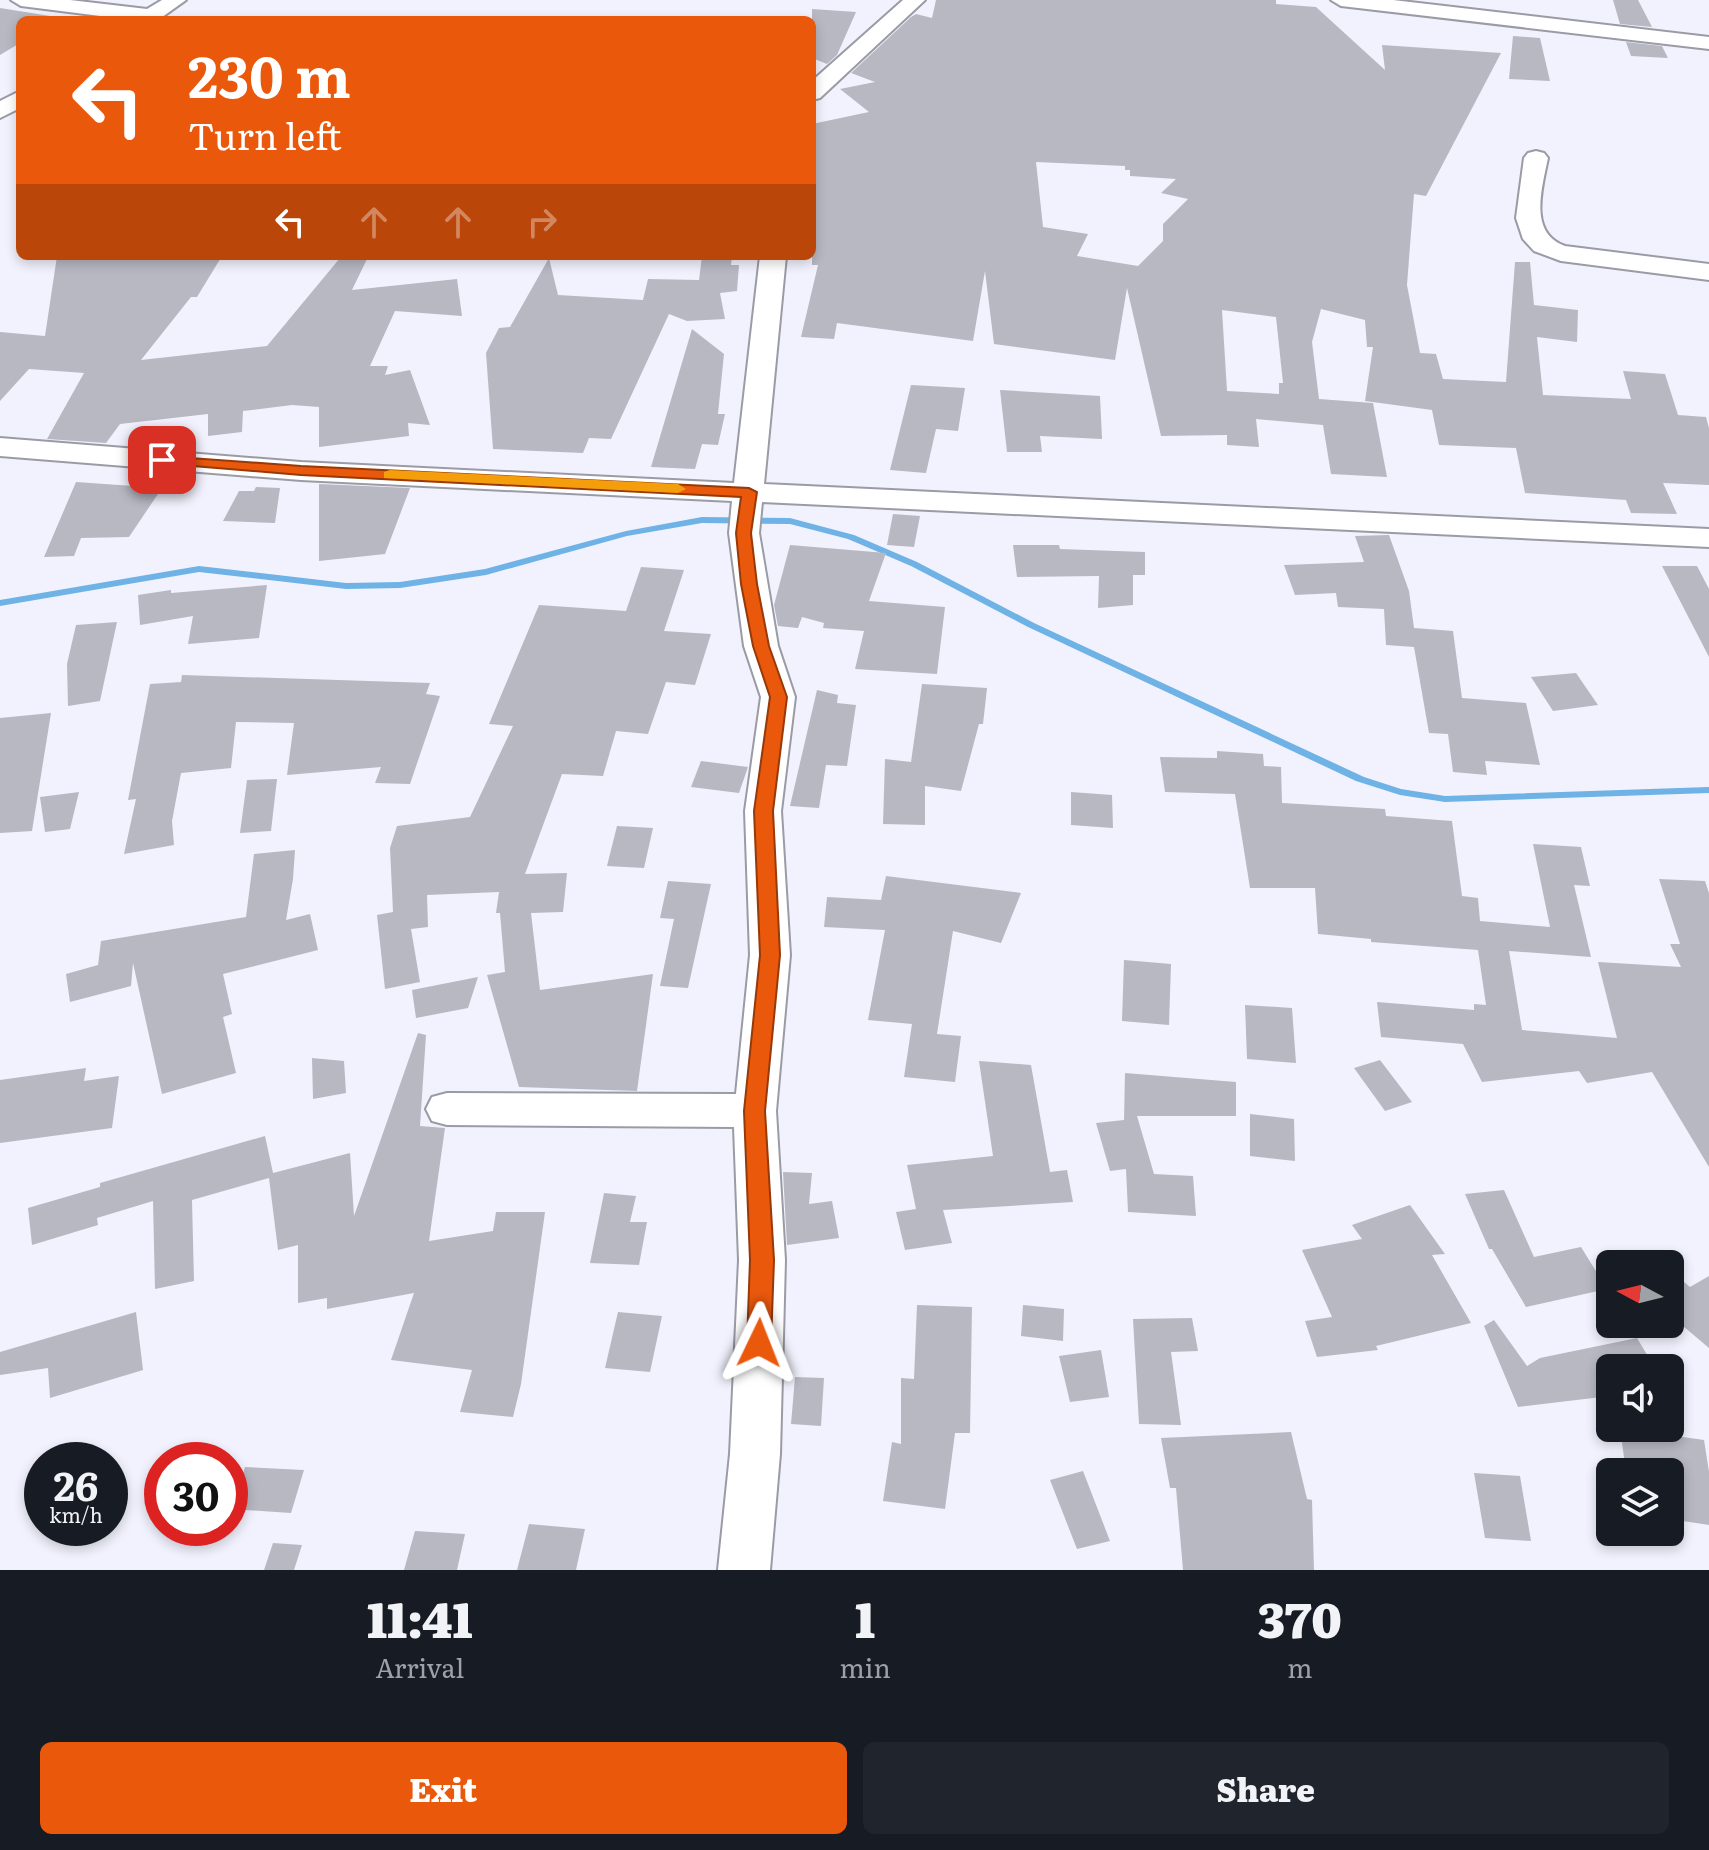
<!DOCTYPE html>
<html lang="en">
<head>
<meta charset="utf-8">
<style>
	:root { --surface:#171b24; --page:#20242c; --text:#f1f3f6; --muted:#9ea1a6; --accent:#ea580c }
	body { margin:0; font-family:Literata,serif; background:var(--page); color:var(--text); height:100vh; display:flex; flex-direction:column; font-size:30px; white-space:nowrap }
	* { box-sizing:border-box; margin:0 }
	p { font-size:26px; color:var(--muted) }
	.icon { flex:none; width:44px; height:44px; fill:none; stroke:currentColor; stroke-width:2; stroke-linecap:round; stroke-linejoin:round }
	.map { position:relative; height:1570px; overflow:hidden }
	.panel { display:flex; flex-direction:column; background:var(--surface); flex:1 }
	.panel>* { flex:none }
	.hud { position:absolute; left:16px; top:16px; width:800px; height:244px; border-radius:12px; box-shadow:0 4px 12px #0003; background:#ea580c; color:#fff; overflow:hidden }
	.needle { width:52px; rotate:277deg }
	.controls { position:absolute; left:1596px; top:1250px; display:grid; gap:16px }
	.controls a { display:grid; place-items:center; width:88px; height:88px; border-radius:12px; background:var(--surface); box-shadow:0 4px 12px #0003; font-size:40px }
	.speed { position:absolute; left:24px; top:1442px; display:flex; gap:16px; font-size:40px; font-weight:700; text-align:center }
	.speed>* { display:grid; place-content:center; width:104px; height:104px; border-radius:50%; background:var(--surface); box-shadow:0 4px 12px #0003; line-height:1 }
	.speed small { font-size:20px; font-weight:400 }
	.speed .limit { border:12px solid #d22; background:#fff; color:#111 }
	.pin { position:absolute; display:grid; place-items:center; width:68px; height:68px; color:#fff; margin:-34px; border-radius:16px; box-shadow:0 4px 12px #0006 }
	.me { position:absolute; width:88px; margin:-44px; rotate:2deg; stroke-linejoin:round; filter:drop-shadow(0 0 6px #0008) }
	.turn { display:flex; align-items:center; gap:28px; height:168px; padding:0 40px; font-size:36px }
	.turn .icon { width:104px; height:104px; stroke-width:2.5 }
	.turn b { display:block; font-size:56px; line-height:68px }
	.lanes { display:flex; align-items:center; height:76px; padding:0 40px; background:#0003; justify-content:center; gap:40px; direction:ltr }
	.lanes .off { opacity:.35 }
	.eta { display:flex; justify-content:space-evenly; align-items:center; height:136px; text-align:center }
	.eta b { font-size:48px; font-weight:800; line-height:56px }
	.action { display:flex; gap:16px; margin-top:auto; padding:16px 40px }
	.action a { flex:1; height:92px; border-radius:12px; background:var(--accent); color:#fff; font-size:32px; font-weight:800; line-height:92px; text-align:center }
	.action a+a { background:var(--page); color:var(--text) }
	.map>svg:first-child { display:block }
</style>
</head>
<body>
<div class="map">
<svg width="1709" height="1570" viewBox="0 0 1709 1570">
	<rect width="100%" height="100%" fill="#f1f2fd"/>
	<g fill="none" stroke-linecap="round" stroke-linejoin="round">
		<path fill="#6fb2e5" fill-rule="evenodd" d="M702,517L790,518L854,535L917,562L1034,623L1364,777L1401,789L1445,796L1709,787V793L1445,802L1400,795L1356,781L1028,627L911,566L848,539L790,524L702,523L627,536L486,575L400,588L346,589L199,572L0,606V600L199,566L346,583L400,582L485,569L626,531Z"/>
	</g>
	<path fill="#b8b8c3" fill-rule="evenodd" d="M936,0H1276V4L1316,7L1385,70L1382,45L1501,53L1426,196L1414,194L1407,285L1420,353L1436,354L1443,379L1506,382L1515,262H1530L1534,305L1578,310L1577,342L1537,337L1543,395L1631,399L1623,371L1665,374L1678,415L1706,417L1709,428V485L1663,483L1677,514L1631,513L1626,500L1525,493L1516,448L1439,445L1432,410L1365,401L1373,347H1367L1365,320L1321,309L1312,342L1319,399L1373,403L1387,477L1331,474L1323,425L1256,419L1259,447L1227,445V435L1161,436L1127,288L1115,360L994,344L985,271L973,341L837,323L834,339L801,337L818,265H812V124L869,112L840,89L875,82L851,73L911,17L916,14L932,18ZM1036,162L1125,166V170H1130V176L1176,179L1161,193L1188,199L1163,224V241L1138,266L1077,256L1088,234L1043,227ZM1222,310L1276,317L1283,383H1279V394L1227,391Z
		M1613,0H1638L1652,27L1620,24Z
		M0,8L63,18L20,20V43L0,55Z
		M812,9L856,12L837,55L827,64L812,58Z
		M1513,36L1540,38L1550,81L1509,79Z
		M1626,42L1662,46L1668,58L1631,56Z
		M57,256L177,259L178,256H222L197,297H191L141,360L267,346L340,258L367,259L352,290L457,279L462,316L395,311L370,366H388L385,375L410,370L430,425L408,423L409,436L319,447V407L292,405L243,411L242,432L208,436V414L120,424L106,443L47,439L84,373L29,369L0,401V332L45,336Z
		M702,256H732L731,265H739L737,291L720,293L725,319L687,321L669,314L611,439L589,438L583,453L493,449L486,353L499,328L510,327L549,258L558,295L643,300L648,279L699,280Z
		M692,329L724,354L718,414H725L718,445L702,444L695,469L651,467Z
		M911,385L965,388L958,431L936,429L926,473L890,470Z
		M1000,390L1100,396L1102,439L1040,436L1042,452H1007Z
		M76,482L162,488L129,537L81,538L74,556L44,557Z
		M319,484L410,488L385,554L319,561Z
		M256,487L280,488L275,523L223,521L239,491H254Z
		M893,514L920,516L914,547L887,545Z
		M1389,535L1409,591L1414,628L1453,631L1462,698L1526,703L1540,765L1485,761L1487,775L1453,772L1448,734L1429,733L1414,647L1386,645L1384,609L1338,607L1336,593L1295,595L1284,565L1364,562L1355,536Z
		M790,545L886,553L869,601L945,607L937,674L855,669L864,631L823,628L824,623L802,617L798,628L778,626L774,605Z
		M1013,545H1059L1060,549L1145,552V575H1133V605L1098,608L1099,576L1017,577Z
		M1662,566H1697L1709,589V657Z
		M641,567L684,570L664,631L711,634L695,685L666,682L648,734L616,731L603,776L562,774L525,874L567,873L563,912L531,913L540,990L653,974L637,1091L519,1087L487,975L505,972L500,913H496L499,892L427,895L428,927L411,929L420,982L385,989L377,915L393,912L390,848L397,826L470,817L513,726L489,724L539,605L626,611Z
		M267,585L259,638L188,644L193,616L140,625L138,595L171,590V593Z
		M117,622L100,701L68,706L67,664L76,625Z
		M1576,673L1598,705L1553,711L1531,677Z
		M182,675L430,683L426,694L440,696L410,784L375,783L381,767L287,775L294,723L236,722L231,768L181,773L172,821L174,845L124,854L136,799L128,800L150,684L181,682Z
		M922,684L987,688L983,724H979L961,791L925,786V825L883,824L885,759L911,762Z
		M817,690L838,695L837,703L856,705L847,766L826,765L819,808L790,806Z
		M51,713L32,831L0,833V718Z
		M1217,751L1263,754L1264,766L1281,767L1282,803L1385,809L1386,816L1452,821L1462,896L1478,898L1480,921L1550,927L1533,844L1581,847L1590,886L1574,885L1591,957L1509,951L1522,1030L1617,1038L1598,962L1681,967L1670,944H1680L1659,879L1705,881L1709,893V1167L1652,1072L1587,1083L1579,1071L1482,1082L1463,1044L1381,1037L1377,1002L1474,1010V1004L1486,1005L1478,950L1371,942V939L1318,934L1315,888H1250L1235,794L1165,792L1160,757L1217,758Z
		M701,761L748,767L739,793L691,787Z
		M277,779L271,831L240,833L247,780Z
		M79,792L70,829L45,832L40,797Z
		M1071,792L1112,795L1113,828L1071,825Z
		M617,826L653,828L644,868L607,866Z
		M295,850L293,879L286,920L310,914L318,950L223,974L232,1014L223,1017L236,1073L162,1094L133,963L131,986L70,1002L66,974L98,965L101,941L246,917L254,854Z
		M886,876L1021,893L1001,943L953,931L937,1034L961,1036L955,1082L904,1077L912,1024L868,1020L885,930L824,927L827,897L881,900Z
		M668,881L711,884L688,988L660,986L674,919L660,918Z
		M1124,960L1171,964L1169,1025L1122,1021Z
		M478,977L468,1008L416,1018L412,990Z
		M1245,1005L1292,1008L1296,1063L1247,1059Z
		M418,1033L426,1035L420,1126L445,1128L429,1241L493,1231L496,1212H545L521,1384L513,1417L460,1412L472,1370L391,1360L414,1293L327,1309V1298L298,1303V1245L278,1250L269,1178L192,1200L194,1281L155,1289L153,1201L97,1218L98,1225L32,1245L28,1208L100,1187V1183L265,1136L273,1173L350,1153L354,1216Z
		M312,1058L344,1061L346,1093L313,1099Z
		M1380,1060L1412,1102L1385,1111L1354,1068Z
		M979,1061L1031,1065L1050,1172L1067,1170L1073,1202L943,1210L952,1243L905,1250L896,1212L916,1209L907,1165L993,1156Z
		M86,1068L84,1081L119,1076L112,1128L0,1143V1080Z
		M1125,1073L1236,1082V1116H1137L1154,1174L1193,1176L1196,1216L1128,1212L1126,1169L1110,1171L1096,1123L1124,1120Z
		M1250,1114L1294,1119L1295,1161L1250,1156Z
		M783,1172L812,1173L809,1204L832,1201L839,1238L787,1245Z
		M1504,1190L1534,1257L1581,1247L1607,1289L1526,1307L1492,1249H1489L1465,1194Z
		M604,1193L636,1196L630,1222H647L639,1265L590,1263Z
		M1410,1205L1445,1254L1432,1255L1471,1323L1376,1346L1378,1350L1317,1357L1305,1321L1332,1317L1302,1250L1362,1239L1352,1225Z
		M1670,1270L1690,1287L1709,1276V1348L1670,1315Z
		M917,1305L972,1307L970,1433H955L945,1509L883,1501L892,1442L901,1444V1378L914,1379Z
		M1023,1305L1064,1309L1063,1341L1021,1336Z
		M136,1312L143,1370L50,1398L48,1368L0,1375V1352Z
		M618,1312L662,1316L650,1372L605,1368Z
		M1192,1318L1198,1351L1171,1352L1181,1425L1139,1424L1133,1319Z
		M1494,1320L1527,1366L1540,1358L1637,1338L1655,1368H1610V1396L1518,1407L1484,1326Z
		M1101,1350L1109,1397L1070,1402L1059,1356Z
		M795,1377L824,1378L821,1426L791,1424Z
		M1620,1428L1704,1440L1709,1472V1525L1670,1519V1472H1626Z
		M1291,1432L1307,1499L1312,1500L1314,1570H1183L1176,1488H1170L1161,1438Z
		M245,1467L304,1470L291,1513L232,1509Z
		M1083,1471L1110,1541L1077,1549L1050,1480Z
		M1474,1473L1520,1476L1531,1541L1485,1538Z
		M529,1524L585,1529L576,1570H517Z
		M415,1531L465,1534L457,1570H404Z
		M273,1543L302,1545L294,1570H264Z"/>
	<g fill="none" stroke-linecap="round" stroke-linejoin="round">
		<defs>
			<path id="minor" d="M11,0H70L147,9L162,0H186L158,20H132L21,6Z
				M903,0H925L820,98L812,100V81Z
				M1331,0H1393L1709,37V49L1341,6Z
				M20,91V108L0,118V101Z
				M1536,151L1544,153L1548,158C1542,188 1528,233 1565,246L1709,264V280L1561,261L1534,251L1523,239L1516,218L1524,158L1528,153Z
				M760,256H786L764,484L1709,529V547L762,502L759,533L778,646L795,697L781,811L790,955L776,1111L785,1260L780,1454L770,1570H718L730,1454L739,1260L734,1127L447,1125L432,1121L426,1109L432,1097L447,1093L736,1094L750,955L745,811L761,697L744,646L729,533L732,501L301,480L0,456V438L301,462L734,483Z"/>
		</defs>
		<use href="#minor" stroke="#9a9ba5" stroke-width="4"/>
		<use href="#minor" fill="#fff" fill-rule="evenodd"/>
	</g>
	<path fill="#ea580c" stroke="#983908" stroke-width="2" d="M162,456L301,466L749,488L757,492L751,533L757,584L769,646L787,697L773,811L780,955L765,1111L774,1260L771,1343L767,1351L759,1354L750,1351L747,1343L750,1260L744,1111L760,955L754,811L770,697L753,646L741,584L736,533L741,497L301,475L157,463V457Z"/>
	<path fill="#f59e0b" d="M390,470L678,484L686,489L678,493L384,478V472Z"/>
</svg>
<div class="controls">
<a><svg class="needle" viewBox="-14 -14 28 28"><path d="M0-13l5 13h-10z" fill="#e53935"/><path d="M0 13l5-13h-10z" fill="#9ea1a6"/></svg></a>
<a><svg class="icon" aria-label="sound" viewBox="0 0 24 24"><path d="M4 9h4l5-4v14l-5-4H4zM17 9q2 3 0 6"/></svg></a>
<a><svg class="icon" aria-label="layers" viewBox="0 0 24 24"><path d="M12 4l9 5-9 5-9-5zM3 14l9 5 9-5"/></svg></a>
</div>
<div class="speed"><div>26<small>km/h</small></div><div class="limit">30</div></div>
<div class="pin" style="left:162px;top:460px;background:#d93025"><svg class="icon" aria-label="arrive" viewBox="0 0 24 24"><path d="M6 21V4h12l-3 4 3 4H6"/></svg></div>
<svg class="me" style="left:759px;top:1343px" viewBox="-20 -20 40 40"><path d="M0-17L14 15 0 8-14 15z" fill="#ea580c" stroke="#fff" stroke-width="4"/></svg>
<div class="hud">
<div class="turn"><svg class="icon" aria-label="left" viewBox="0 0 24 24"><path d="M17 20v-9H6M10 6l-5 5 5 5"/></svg><div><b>230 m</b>Turn left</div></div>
<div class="lanes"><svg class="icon" aria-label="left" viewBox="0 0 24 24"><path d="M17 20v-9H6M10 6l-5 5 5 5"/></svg><svg class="icon off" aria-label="ahead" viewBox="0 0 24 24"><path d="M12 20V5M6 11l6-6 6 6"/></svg><svg class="icon off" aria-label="ahead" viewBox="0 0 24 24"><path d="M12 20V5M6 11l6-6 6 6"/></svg><svg class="icon off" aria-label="right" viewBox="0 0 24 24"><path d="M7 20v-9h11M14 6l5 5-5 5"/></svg></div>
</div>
</div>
<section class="panel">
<div class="eta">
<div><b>11:41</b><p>Arrival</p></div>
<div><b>1</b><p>min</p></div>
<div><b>370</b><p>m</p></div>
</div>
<div class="action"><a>Exit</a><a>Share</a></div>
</section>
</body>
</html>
